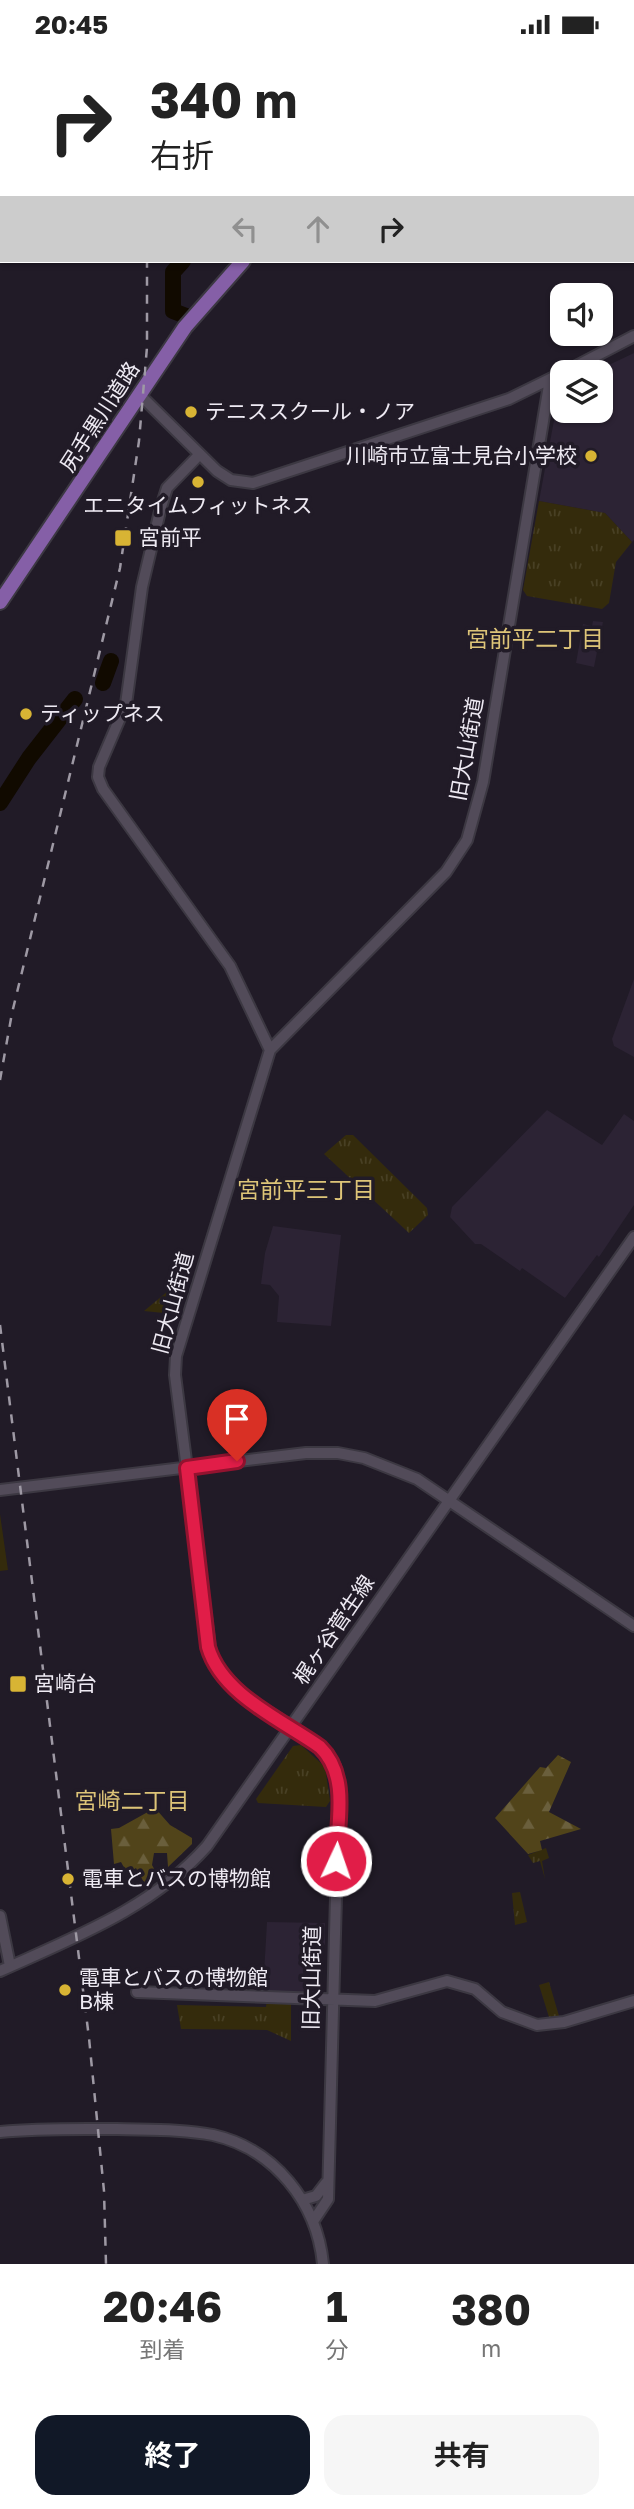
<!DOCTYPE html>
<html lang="ja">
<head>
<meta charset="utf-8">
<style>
	:root { --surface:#fff; --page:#f6f6f6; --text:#222; --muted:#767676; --accent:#111827 }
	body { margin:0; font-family:"Golos Text","Noto Sans JP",sans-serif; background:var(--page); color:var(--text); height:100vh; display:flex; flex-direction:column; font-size:26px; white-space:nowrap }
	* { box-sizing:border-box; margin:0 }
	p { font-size:23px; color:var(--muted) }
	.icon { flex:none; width:38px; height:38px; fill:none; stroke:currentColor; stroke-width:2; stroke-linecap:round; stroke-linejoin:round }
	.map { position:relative; height:2215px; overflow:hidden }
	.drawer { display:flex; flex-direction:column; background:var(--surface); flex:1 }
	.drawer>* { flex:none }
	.top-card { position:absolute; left:0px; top:0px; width:635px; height:214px; box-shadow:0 2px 5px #0004; background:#fff; color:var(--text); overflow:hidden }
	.tools { position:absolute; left:550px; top:234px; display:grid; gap:14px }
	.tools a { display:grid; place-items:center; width:63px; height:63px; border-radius:14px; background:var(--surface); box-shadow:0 2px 5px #0004; font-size:35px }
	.pin { position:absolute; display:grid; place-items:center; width:60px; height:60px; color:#fff; margin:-72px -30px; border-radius:50% 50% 50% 0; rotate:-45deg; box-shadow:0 0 7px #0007 }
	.pin .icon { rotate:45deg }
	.me { position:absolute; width:77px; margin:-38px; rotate:3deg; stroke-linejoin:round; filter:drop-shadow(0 0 5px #0008) }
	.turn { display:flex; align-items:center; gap:24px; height:147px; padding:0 35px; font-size:32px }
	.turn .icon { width:91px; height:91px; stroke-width:2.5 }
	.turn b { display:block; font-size:49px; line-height:60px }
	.lanes { display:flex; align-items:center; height:66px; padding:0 35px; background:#0003; justify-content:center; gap:35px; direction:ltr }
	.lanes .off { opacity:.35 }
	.eta { display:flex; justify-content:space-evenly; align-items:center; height:119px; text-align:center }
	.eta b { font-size:42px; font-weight:700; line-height:49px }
	.cta { display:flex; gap:14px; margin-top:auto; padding:14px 35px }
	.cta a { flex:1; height:80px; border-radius:21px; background:var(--accent); color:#fff; font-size:28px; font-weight:700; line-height:80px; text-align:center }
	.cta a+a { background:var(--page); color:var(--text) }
	.status { display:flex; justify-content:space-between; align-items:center; height:49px; padding:0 35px; background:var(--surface); direction:ltr }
	.status svg { height:19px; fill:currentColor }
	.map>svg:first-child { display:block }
</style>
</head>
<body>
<div class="status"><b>20:45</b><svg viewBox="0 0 49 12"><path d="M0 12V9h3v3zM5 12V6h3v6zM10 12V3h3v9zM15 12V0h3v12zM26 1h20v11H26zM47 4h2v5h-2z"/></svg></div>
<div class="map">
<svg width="634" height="2215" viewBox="0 0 634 2215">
	<defs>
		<pattern id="grass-tufts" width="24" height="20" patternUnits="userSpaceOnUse" patternTransform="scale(1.75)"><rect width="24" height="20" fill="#342b0c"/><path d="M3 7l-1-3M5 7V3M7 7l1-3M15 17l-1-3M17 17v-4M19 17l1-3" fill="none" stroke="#484024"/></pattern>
		<pattern id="forest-firs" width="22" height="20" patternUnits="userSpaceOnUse" patternTransform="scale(1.75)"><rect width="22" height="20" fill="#51441a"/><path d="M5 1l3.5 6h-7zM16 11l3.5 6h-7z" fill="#6a5f3c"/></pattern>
	</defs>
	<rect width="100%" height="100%" fill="#211b27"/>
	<path fill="#2c2334" d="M0,0H114V2H2V43Z
		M634,304V491L632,493L605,464L539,452L560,339L562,362H600V324H592Z
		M593,572L603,573L594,618L576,614L583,575L592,577Z
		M634,930V1008L614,997L612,990Z
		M547,1061L602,1096L624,1065L634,1072V1156L599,1208L597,1206L565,1249L522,1219L520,1222L481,1195H475L450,1168L452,1158Z
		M273,1177L341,1186L331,1277L277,1273L279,1247L270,1236L261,1235L265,1204Z
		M267,1873L325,1874V1896L306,1897L304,1943L263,1942Z"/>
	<path fill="url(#grass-tufts)" d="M539,452L605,464L632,493L616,513L609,554L602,560L527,547L523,541Z
		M346,1086H353L427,1159L428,1166L409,1184L324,1105Z
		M191,1223L179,1261L174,1265L144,1262Z
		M301,1696L325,1718L330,1752L326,1758L258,1754L256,1750L293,1697Z
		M546,1799L549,1809L542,1812L545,1830L540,1812L533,1814L528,1806Z
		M520,1843L527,1873L515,1876L512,1844Z
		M549,1933L559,1967L549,1968L539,1936Z
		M267,1951L291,1952V1992L267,1981L181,1980L177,1956L266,1958Z"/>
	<path fill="url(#forest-firs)" d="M558,1706L571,1713L549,1763L581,1780L540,1792L542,1801L528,1805L495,1769L540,1718L546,1719Z
		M155,1759L170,1776L192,1789V1795L168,1818L167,1804H154L152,1816L158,1827L146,1837L136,1819L127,1824L121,1813L114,1815L111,1780L119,1779Z"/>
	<path fill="#342b0c" d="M0,1465L8,1521L0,1522Z"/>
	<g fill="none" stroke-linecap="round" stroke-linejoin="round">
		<path stroke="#110a00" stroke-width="16" d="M375,2L377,0
			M183,212L173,223V262L186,267
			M103,634L111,612
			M0,754L29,709L75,650"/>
		<defs>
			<path id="tertiary" d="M278,0L279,2
				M563,324L634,287
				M140,346L217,422L231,431L253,434L509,350L562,324
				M199,406L167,439L161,458L142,538L126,655L99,718L98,728L103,740L230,917L270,1001
				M0,1441L306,1404H338L364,1409L417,1430L634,1577
				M0,1867L10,1917
				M0,1922C75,1888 152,1859 207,1797L634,1188
				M137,1943L375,1952L447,1932L475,1940L502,1963L537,1976L564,1973L634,1952
				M0,2083C39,2079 78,2080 117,2080C149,2081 182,2080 213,2086C275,2100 317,2154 323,2215
				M302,2151L316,2147L326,2134
				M314,2171L328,2150L339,1734L335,1717L326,1704C290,1669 234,1654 211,1607L175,1326L176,1307L270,1001L446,823L467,791L483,733L550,330"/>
			<path id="primary" d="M438,2L440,0
				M0,553L185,278L243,212"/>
		</defs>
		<use href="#tertiary" stroke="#3c3842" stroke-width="14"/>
		<use href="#primary" stroke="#3c3842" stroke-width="18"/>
		<use href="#tertiary" stroke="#524b59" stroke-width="10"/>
		<use href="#primary" stroke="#855fa7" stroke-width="14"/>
		<path stroke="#9e99a4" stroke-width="2.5" stroke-dasharray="9 9" stroke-linecap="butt" d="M120,0L121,2
			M0,1031L12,964L120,519L139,392L147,298V212
			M0,1276L89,1989L104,2142L106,2215"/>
	</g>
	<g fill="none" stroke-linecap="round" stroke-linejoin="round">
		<defs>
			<path id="route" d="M237,1412L187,1419L208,1598C222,1646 282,1671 320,1698C350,1727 337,1775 336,1812"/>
		</defs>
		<use href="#route" stroke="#92132f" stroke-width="18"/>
		<use href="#route" stroke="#e11d48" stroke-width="12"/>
	</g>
	<g fill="#d8b434" stroke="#211b27" stroke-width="2.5">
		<circle cx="191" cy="363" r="7"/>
		<circle cx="591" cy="407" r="7"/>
		<circle cx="198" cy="433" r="7"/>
		<rect x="114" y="480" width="18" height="18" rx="3.5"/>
		<circle cx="26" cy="665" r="7"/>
		<rect x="9" y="1626" width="18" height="18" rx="3.5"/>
		<circle cx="68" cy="1830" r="7"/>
		<circle cx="65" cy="1941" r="7"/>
	</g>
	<g text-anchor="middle" stroke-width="7" stroke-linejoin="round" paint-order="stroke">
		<g font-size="21" fill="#eeeaf3" stroke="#211b27" text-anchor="start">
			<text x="205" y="370">テニススクール・ノア</text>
			<text x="577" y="414" text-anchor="end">川崎市立富士見台小学校</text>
			<text x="198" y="464" text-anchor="middle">エニタイムフィットネス</text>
			<text x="139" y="496">宮前平</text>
			<text x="40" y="672">ティップネス</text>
			<text x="34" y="1642">宮崎台</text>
			<text x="82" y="1837">電車とバスの博物館</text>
			<text x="79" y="1936">電車とバスの博物館<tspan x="79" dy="24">B棟</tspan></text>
		</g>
		<g font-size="21" fill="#eeeaf3" stroke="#211b27">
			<text transform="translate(100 368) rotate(-57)" y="7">尻手黒川道路</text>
			<text transform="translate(467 700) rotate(-80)" y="7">旧大山街道</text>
			<text transform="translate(173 1254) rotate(-75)" y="7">旧大山街道</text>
			<text transform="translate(334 1581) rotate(-56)" y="7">梶ヶ谷菅生線</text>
			<text transform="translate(312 1929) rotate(-89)" y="7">旧大山街道</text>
		</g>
		<g font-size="23" fill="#ddc478" stroke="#211b27">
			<text x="535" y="598">宮前平二丁目</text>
			<text x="306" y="1149">宮前平三丁目</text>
			<text x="132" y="1760">宮崎二丁目</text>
		</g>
	</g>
</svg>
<div class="tools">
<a><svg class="icon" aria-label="sound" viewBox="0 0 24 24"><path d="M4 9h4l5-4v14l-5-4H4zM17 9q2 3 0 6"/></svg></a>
<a><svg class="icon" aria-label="layers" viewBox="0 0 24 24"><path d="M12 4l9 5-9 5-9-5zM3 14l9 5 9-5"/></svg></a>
</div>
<div class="pin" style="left:237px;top:1412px;background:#d93025"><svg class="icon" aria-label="arrive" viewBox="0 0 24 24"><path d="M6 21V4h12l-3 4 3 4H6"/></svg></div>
<svg class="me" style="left:336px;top:1812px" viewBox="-20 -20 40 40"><circle r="17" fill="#e11d48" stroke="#fff" stroke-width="3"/><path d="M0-11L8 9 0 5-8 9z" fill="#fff"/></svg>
<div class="top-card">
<div class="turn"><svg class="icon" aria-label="right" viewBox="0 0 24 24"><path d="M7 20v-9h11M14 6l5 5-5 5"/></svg><div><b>340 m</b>右折</div></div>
<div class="lanes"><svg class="icon off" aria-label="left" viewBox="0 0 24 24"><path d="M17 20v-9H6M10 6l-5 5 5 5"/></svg><svg class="icon off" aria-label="ahead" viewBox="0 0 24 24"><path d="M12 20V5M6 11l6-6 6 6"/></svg><svg class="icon" aria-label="right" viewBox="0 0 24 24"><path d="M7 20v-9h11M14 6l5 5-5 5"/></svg></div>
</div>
</div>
<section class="drawer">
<div class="eta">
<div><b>20:46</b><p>到着</p></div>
<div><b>1</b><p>分</p></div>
<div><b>380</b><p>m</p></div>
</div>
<div class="cta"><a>終了</a><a>共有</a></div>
</section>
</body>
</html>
